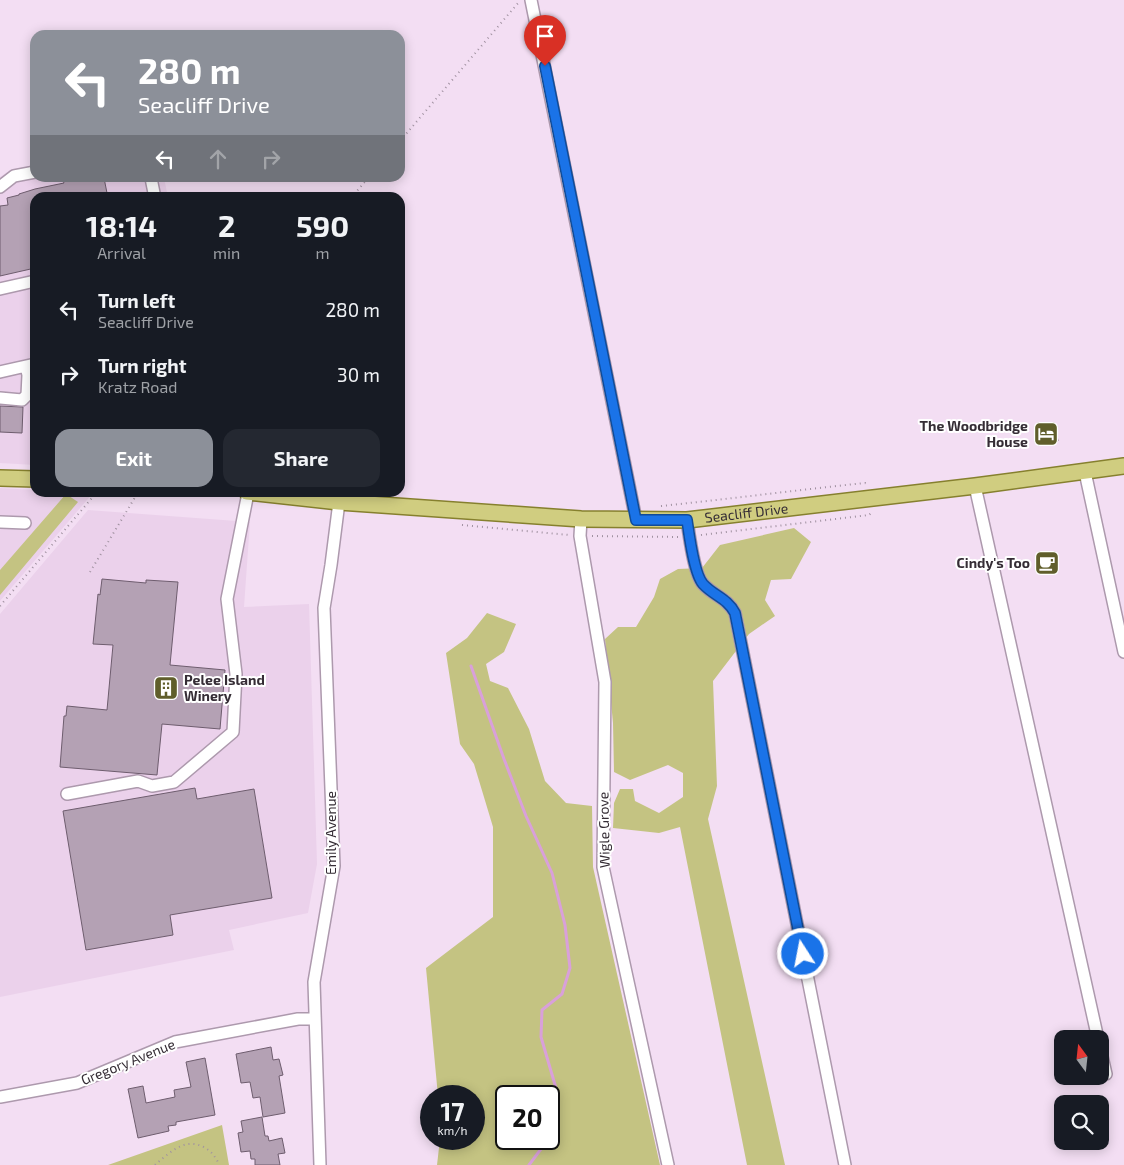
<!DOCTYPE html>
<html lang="en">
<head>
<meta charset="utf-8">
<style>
	:root { --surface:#171b24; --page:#242831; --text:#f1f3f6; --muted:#9ea1a6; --accent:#8c9099 }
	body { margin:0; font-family:"Exo 2",sans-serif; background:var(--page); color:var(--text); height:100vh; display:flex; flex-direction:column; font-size:19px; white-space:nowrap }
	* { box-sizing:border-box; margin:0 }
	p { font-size:16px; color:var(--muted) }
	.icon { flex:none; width:28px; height:28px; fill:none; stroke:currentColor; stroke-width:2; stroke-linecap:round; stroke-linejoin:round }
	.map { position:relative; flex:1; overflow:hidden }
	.panel { position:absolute; left:30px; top:192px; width:375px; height:305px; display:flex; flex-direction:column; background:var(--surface); border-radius:15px; box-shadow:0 2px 12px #0003 }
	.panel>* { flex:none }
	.hud { position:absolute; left:30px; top:30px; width:375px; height:152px; border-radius:15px; box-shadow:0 2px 12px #0003; background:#8c9099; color:#fff; overflow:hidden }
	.needle { width:32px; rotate:345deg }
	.controls { position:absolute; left:1054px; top:1030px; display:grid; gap:10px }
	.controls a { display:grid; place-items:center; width:55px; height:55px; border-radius:10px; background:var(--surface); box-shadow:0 2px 12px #0003; font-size:25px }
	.speed { position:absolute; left:420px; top:1085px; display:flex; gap:10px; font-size:25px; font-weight:700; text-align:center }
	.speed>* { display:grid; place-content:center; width:65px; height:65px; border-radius:50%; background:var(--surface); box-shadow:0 2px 12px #0003; line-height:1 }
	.speed small { font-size:12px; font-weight:400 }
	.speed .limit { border:2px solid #111; border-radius:8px; background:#fff; color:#111 }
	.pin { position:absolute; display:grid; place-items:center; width:42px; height:42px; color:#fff; margin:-51px -21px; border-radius:50% 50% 50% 0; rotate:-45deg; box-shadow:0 0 5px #0007 }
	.pin .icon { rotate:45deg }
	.me { position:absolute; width:55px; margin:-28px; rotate:349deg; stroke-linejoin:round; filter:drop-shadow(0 0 4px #0008) }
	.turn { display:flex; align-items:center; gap:18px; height:105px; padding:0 25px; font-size:22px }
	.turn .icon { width:65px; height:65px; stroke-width:2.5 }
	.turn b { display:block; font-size:35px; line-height:42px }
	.lanes { display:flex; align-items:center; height:48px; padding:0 25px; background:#0003; justify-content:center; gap:25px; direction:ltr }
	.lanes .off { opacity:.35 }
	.eta { display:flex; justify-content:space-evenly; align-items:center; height:85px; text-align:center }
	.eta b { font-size:30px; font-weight:700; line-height:35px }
	.cta { display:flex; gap:10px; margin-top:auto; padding:10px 25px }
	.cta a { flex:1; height:58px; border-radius:15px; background:var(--accent); color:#fff; font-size:20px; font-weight:700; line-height:58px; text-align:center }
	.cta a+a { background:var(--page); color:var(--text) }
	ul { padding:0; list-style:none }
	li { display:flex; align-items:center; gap:15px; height:65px; padding:0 25px }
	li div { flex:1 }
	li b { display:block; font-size:19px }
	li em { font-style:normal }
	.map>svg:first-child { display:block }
</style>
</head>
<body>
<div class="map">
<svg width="1124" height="1165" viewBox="0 0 1124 1165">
	<rect width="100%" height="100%" fill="#f3def3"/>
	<path fill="#ebd1eb" d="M35,165V178H164L168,197L35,198V465L0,463V177L10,170Z
		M0,488L35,490V492L93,493L0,601Z
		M88,510L250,522L244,607L309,604L317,864L308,913L229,930L234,950L0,997V614Z"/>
	<path fill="#c4c382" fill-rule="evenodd" d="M66,494L78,502L0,595V570Z
		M794,528L811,542L791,579L771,580L765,600L775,616L749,634L713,681L717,786L708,819L785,1165H747L680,827L659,833L613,828L614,803L620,789H633L635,801L659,813L683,797V773L668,765L630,780L614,772L613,723L605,639L618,627H636L654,597L660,579L678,569L702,568L720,545Z
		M487,613L516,624L504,652L486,664L490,681L508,688L529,729L545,781L566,803L592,806L593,867L660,1165H437L440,1139H474V1096H438L426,968L493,917V827L474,764L460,744L446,653L467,638ZM506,1096H549V1139H506Z
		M222,1125L229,1165H108Z"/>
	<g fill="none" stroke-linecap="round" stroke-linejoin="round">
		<path stroke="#d9a0da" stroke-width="3" d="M471,666L504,759L526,816L552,873L565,925L570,968L562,994L542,1010L541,1037L558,1095L557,1114L549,1132
			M529,1165L541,1149L546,1139"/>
	</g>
	<path fill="#b4a1b4" stroke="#6e5d6e" d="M62,178H78L79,181L104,178L108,198H35V268L0,276V206L8,205L7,198L19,195V194L35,189L64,183Z
		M0,406L23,407L22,433L0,432Z
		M1055,424L1058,441L1038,445L1035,427Z
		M102,579L146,583V580L178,582L170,665L225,670L220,729L162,724L157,775L60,767L64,716H66L67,706L107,710L113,645L93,644L98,594L100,595Z
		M195,788L197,799L254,789L272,898L170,915L173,935L86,950L63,811Z
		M271,1047L273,1060L279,1059L283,1075L279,1076L285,1113L263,1117L260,1097L253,1098L250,1082L241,1083L236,1054Z
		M205,1058L215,1115L176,1122V1125L168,1126L169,1131L138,1138L128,1089L143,1086L146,1103L175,1097L174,1090L191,1087L186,1062Z
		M262,1117L265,1136H268L269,1141L282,1138L285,1153L278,1154L280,1165H255V1159H251L250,1151L241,1152L238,1133L243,1132L241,1121Z"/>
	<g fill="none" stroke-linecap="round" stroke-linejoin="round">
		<defs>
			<path id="minor" d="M531,0L636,520
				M151,178L155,198
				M0,187L14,176L35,172
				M0,289L35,281
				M0,372L35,364
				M0,398L22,400L27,395L28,375L26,366
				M1085,472L1124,652
				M975,486L1098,1039
				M581,519L580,536L605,682L603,867L668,1165
				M687,520C689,534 694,574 703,584C714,596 727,598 735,613L845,1165
				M0,522L25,523
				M67,794L138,781L152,786L174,782L233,732L236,674L227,599L248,493
				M1100,1048L1106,1074
				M0,1097L77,1083L175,1042L298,1019H315
				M320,1165L314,982L334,866L324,608L331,565L339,502"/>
			<g id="major">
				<path d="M0,478L35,479"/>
				<path id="s1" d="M247,492L339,502L581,519L687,520L975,486L1124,466"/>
			</g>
		</defs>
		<use href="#minor" stroke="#ad99ad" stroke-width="14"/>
		<use href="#major" stroke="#86802e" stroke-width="18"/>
		<path stroke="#a091a0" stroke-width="2" stroke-dasharray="1 4" stroke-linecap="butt" d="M400,141L519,2
			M351,198L368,178
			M661,506C729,499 797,490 865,483L869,485
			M462,525L569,535
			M701,535L869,515L872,512
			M592,536L679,537
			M90,572L134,499L136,492
			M0,606L97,492
			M155,1165C163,1158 172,1150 181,1146C197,1139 214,1150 219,1165"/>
		<use href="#minor" stroke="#fff" stroke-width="11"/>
		<use href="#major" stroke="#d0cd80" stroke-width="15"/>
	</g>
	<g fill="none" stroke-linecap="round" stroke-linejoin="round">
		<defs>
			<path id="route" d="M545,66L636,520H687C689,534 694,574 703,584C714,596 727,598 735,613L803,954"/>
		</defs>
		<use href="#route" stroke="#114b97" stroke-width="12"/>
		<use href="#route" stroke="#1a73e8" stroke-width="9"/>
	</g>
	<defs>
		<symbol id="hotel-square" viewBox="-11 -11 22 22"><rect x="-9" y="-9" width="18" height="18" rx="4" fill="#605e2b" stroke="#fff"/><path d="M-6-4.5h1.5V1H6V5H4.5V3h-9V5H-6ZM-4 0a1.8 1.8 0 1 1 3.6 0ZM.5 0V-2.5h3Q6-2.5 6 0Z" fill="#fff"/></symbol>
		<symbol id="cafe-square" viewBox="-11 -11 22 22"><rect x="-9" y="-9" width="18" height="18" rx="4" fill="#605e2b" stroke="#fff"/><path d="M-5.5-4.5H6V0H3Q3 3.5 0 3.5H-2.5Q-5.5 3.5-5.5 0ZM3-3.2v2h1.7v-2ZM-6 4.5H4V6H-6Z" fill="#fff"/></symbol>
		<symbol id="building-square" viewBox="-11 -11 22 22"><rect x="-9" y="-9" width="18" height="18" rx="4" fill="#605e2b" stroke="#fff"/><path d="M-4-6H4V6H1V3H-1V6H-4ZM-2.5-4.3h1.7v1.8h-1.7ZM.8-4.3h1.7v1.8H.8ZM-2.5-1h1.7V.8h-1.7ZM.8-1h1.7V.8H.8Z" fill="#fff"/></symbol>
	</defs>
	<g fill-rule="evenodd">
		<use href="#hotel-square" x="1032" y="420" width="28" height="28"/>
		<use href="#cafe-square" x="1033" y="549" width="28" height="28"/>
		<use href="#building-square" x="152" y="674" width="28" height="28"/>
	</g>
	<g text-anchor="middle" stroke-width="4" stroke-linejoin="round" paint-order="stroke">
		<g font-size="14" font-weight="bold" fill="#352d35" stroke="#fff" text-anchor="end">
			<text x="1028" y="431">The Woodbridge<tspan x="1028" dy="16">House</tspan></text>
			<text x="1030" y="568">Cindy's Too</text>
			<text x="184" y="685" text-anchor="start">Pelee Island<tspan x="184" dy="16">Winery</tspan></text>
		</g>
		<g font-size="14" fill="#352d35" stroke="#fff">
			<text dy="5" stroke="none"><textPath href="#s1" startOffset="501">Seacliff Drive</textPath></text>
			<text transform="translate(604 830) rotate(-91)" y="5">Wigle Grove</text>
			<text transform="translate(331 833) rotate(-90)" y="5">Emily Avenue</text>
			<text transform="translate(128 1062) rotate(-22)" y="5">Gregory Avenue</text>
		</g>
	</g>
</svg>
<div class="controls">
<a><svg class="needle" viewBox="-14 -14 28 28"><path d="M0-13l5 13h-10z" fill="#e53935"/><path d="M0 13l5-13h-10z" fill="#9ea1a6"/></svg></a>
<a><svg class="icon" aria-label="search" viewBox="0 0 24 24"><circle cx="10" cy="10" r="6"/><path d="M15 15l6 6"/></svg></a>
</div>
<div class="speed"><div>17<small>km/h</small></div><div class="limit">20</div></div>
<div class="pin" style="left:545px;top:66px;background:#d93025"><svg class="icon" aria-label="arrive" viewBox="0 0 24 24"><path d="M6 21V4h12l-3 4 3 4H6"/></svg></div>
<svg class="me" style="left:803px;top:954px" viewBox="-20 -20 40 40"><circle r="17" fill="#1a73e8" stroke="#fff" stroke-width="3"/><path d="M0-11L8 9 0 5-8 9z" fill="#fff"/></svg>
<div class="hud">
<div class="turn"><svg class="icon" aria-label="left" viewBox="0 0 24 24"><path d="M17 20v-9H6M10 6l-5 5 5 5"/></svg><div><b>280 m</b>Seacliff Drive</div></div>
<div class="lanes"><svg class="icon" aria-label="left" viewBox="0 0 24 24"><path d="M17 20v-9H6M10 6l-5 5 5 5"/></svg><svg class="icon off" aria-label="ahead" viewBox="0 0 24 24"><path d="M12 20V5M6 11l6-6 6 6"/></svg><svg class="icon off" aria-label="right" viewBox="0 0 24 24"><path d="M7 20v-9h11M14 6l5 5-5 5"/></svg></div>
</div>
<section class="panel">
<div class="eta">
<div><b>18:14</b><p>Arrival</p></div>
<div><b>2</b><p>min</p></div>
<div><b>590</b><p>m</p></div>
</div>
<ul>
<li><svg class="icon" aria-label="left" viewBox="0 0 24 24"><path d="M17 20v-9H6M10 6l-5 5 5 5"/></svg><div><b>Turn left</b><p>Seacliff Drive</p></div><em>280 m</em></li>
<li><svg class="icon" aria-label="right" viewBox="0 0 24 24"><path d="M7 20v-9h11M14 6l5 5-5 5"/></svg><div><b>Turn right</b><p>Kratz Road</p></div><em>30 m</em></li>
</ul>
<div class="cta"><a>Exit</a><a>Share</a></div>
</section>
</div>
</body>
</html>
